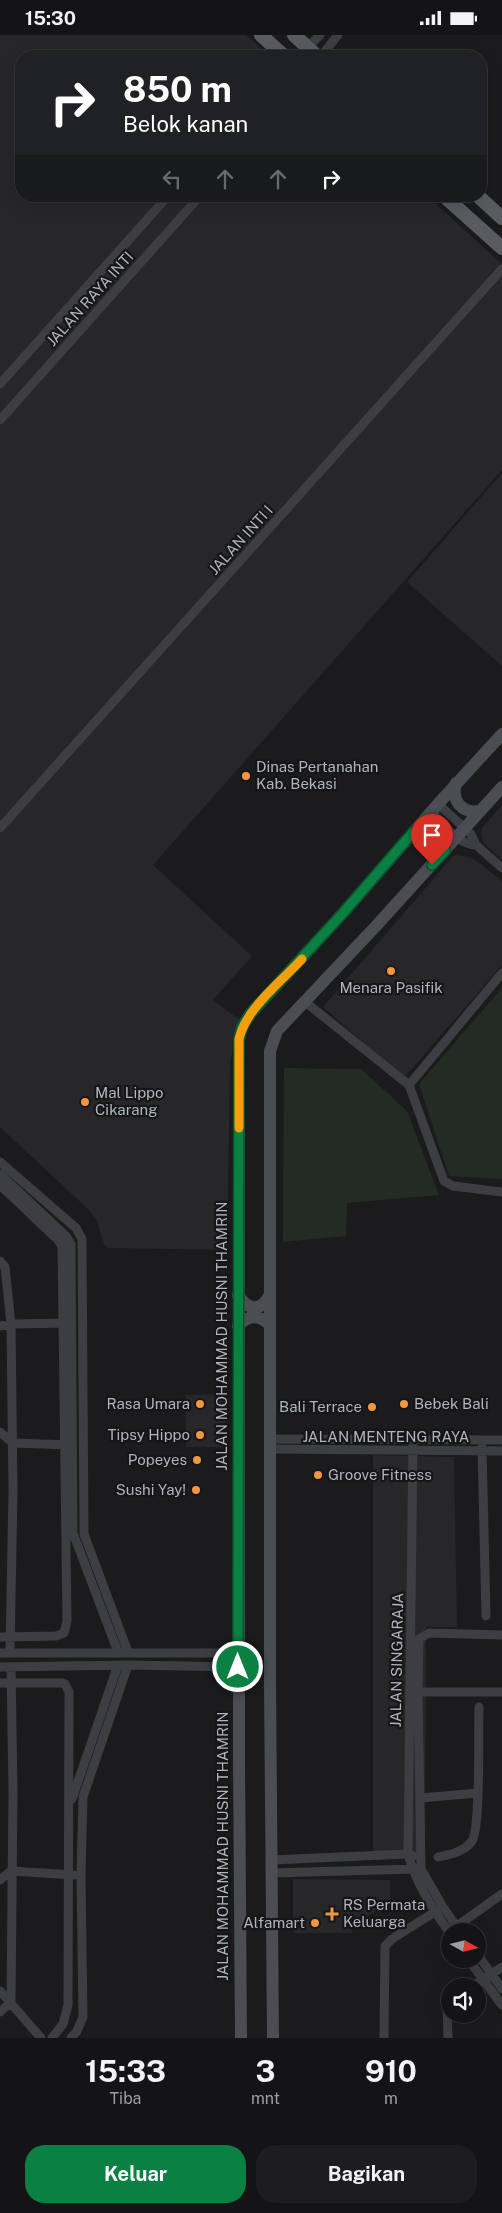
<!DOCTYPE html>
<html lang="id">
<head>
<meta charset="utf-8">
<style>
	:root { --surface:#141416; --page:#1d1d1f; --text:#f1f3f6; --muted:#9d9ea1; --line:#333335; --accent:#0b8043 }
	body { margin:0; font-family:"Public Sans",sans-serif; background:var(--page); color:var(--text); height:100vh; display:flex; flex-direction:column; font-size:19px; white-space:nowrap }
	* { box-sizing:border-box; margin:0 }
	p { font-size:16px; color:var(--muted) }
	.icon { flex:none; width:28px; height:28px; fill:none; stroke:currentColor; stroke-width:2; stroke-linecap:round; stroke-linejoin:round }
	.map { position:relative; height:2003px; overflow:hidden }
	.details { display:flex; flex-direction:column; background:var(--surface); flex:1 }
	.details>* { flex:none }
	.hud { position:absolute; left:15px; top:15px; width:472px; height:152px; border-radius:20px; box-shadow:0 5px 20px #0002,0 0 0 1px var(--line); background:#202124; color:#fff; overflow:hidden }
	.needle { width:32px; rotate:98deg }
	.controls { position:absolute; left:441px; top:1888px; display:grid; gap:10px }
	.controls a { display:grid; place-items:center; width:45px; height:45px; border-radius:50%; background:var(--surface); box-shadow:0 5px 20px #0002,0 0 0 1px var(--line); font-size:25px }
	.pin { position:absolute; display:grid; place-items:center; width:42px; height:42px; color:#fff; margin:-51px -21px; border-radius:50% 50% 50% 0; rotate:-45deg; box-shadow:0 0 5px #0007 }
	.pin .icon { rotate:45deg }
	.me { position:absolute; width:55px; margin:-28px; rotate:0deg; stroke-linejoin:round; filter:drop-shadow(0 0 4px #0008) }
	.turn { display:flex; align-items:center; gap:18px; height:105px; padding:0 25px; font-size:22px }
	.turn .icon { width:65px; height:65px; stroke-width:2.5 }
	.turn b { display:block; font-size:35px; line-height:42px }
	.lanes { display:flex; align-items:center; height:48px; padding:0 25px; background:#0003; justify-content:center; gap:25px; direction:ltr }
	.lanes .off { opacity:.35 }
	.eta { display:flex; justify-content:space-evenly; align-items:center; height:85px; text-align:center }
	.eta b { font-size:30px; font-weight:700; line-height:35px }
	.button { display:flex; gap:10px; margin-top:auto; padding:10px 25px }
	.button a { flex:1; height:58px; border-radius:20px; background:var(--accent); color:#fff; font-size:20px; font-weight:700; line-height:58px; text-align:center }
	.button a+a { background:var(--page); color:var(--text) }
	.status { display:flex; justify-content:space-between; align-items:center; height:35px; padding:0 25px; background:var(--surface); direction:ltr }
	.status svg { height:14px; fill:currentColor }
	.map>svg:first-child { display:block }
</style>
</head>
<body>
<div class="status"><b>15:30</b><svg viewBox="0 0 49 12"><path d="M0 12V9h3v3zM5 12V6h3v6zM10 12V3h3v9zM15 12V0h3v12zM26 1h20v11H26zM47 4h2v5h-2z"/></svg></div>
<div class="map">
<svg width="502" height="2003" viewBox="0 0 502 2003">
	<rect width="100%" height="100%" fill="#1b1b1d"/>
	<path fill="#27272a" d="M0,0H246L270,21H21V161H427L502,229V435L153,830L252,921L213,965L241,986L236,997L230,1029L227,1215L108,1213L104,1209L97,1186L90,1176L0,1092Z
		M502,438V631L407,547Z
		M502,770V825L483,807L481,800L482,793Z
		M458,820L474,824L502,846V930L404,1043L323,972L453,821Z
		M225,1359L226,1412H186L185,1360Z
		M373,1420L454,1422L457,1592H426L425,1820L373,1821Z
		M293,1844L390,1845V1866L352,1892V1898H293Z"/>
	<path fill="#232c23" d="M502,953V1144L449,1141L419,1049Z
		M284,1033L361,1034L407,1076L439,1160L347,1168L346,1201L283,1207Z"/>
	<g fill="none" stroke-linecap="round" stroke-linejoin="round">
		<path stroke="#3c3e42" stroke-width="9" d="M299,21L320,0
			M321,21L338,0
			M0,349L168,161
			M0,385L200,161
			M438,769L471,799L476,810L502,833
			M431,776C443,788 458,810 476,810
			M0,793L502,234
			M304,966L409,1050
			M409,1050L444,1146L453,1151L502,1157
			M409,1050L502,938
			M0,1127L76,1193L82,1204L84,1499L128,1617
			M0,1139L66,1201L71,1209L73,1498L118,1617
			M0,1150L58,1205L62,1211L67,1586L64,1598L56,1601L0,1602
			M0,1226L5,1232L11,1289L13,1456L10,1617
			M0,1291L11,1289L70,1288
			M0,1397L13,1408L71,1410
			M270,1404L502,1405
			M413,1405L408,1819C416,1848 432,1874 450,1898
			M482,1412L486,1581
			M270,1414L502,1416
			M502,1600L429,1598L419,1604L418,1657H502
			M0,1618H239
			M0,1632L128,1630L238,1632
			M0,1648H62L65,1649L69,1657L68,1970L63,1989L52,2003
			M418,1657L421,1834L443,1872L460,1896
			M420,1763L478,1758
			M72,1764L118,1630
			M438,1822C449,1820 464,1817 472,1806C481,1793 478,1694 479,1672
			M271,1825L408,1819L413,1821
			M271,1838L416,1834
			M0,1845L11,1836L74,1840
			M457,1891L502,1859
			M478,1920L502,1954
			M468,1924L502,1970
			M473,1951L502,1932
			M0,1956L41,2003
			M0,1977L11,1967L13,1756L11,1632
			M71,2003L77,1996L83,1982L81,1840L83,1762L128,1630
			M384,2003L385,1911L392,1904L438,1875
			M448,2003L447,1972L450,1967"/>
		<path stroke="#4a4d52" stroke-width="12" d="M456,748C451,766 462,779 480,776
			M414,796C430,792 441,800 445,816
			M238,1260C248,1276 262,1277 270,1259
			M238,1291C248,1280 259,1279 270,1290
			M241,2003L239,1726V1005L242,992L251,978L343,878L438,769L502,699
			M273,2003L270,1648V1016L277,996L376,891L502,752"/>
		<path stroke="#585c61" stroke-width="14" d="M261,0L284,21
			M294,0L317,21
			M444,161L502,213
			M478,161L502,183"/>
	</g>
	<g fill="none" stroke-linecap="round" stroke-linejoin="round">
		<defs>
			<path id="route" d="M238,1632L239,1004L242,992L251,978L343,878L414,796C430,792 441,800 445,816L432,830"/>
		</defs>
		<use href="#route" stroke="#07532c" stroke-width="12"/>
		<use href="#route" stroke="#0b8043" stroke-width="9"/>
		<path stroke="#f59e0b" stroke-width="9" d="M239,1093V1004C247,972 280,948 302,924"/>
	</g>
	<g fill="#f1973f" stroke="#161618" stroke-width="2">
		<circle cx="246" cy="741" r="5"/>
		<circle cx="391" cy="936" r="5"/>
		<circle cx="85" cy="1067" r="5"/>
		<circle cx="200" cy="1369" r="5"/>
		<circle cx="404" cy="1369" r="5"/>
		<circle cx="372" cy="1372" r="5"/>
		<circle cx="200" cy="1400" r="5"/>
		<circle cx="197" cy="1425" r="5"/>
		<circle cx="318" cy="1440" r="5"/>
		<circle cx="196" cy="1455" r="5"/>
		<path d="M329.5 1871.5h5v5h5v5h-5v5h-5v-5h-5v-5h5z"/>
		<circle cx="315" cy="1888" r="5"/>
	</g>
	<g text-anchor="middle" stroke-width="4.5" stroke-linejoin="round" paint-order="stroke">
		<g font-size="15" fill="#aeb5bc" stroke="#161618">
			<text transform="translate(90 264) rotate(-48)" y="5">JALAN RAYA INTI</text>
			<text transform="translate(241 505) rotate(-48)" y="5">JALAN INTI I</text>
			<text transform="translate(222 1301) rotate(-90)" y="5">JALAN MOHAMMAD HUSNI THAMRIN</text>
			<text x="386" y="1407">JALAN MENTENG RAYA</text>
			<text transform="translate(397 1625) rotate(-89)" y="5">JALAN SINGARAJA</text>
			<text transform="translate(223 1811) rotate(-90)" y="5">JALAN MOHAMMAD HUSNI THAMRIN</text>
		</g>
		<g font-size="15" fill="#aeb5bc" stroke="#161618" text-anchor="end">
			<text x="256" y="737" text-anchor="start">Dinas Pertanahan<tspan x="256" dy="17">Kab. Bekasi</tspan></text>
			<text x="391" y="958" text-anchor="middle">Menara Pasifik</text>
			<text x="95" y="1063" text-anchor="start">Mal Lippo<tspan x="95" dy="17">Cikarang</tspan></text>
			<text x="190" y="1374">Rasa Umara</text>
			<text x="414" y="1374" text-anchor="start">Bebek Bali</text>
			<text x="362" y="1377">Bali Terrace</text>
			<text x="190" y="1405">Tipsy Hippo</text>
			<text x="187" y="1430">Popeyes</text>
			<text x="328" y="1445" text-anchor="start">Groove Fitness</text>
			<text x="186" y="1460">Sushi Yay!</text>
			<text x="343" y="1875" text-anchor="start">RS Permata<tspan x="343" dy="17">Keluarga</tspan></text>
			<text x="305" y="1893">Alfamart</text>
		</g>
	</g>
</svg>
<div class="controls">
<a><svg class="needle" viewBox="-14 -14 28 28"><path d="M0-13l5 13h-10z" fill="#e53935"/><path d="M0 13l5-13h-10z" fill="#9d9ea1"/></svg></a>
<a><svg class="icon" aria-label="sound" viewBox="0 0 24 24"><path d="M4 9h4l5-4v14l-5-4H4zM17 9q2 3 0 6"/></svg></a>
</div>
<div class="pin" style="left:432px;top:830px;background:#d93025"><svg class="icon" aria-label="arrive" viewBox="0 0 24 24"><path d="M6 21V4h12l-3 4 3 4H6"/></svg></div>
<svg class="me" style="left:238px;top:1632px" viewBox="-20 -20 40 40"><circle r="17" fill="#0b8043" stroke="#fff" stroke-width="3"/><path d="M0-11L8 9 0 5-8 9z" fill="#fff"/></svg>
<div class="hud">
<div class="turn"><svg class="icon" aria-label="right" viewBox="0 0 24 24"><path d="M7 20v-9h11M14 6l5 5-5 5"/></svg><div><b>850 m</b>Belok kanan</div></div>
<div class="lanes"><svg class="icon off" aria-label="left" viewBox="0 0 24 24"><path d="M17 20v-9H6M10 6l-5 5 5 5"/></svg><svg class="icon off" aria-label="ahead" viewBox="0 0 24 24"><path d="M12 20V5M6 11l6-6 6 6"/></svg><svg class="icon off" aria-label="ahead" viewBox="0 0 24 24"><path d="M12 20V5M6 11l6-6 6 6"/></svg><svg class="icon" aria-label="right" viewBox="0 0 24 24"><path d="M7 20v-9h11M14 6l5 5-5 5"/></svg></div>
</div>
</div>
<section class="details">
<div class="eta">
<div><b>15:33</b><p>Tiba</p></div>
<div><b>3</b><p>mnt</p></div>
<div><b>910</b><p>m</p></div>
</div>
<div class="button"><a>Keluar</a><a>Bagikan</a></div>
</section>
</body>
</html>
